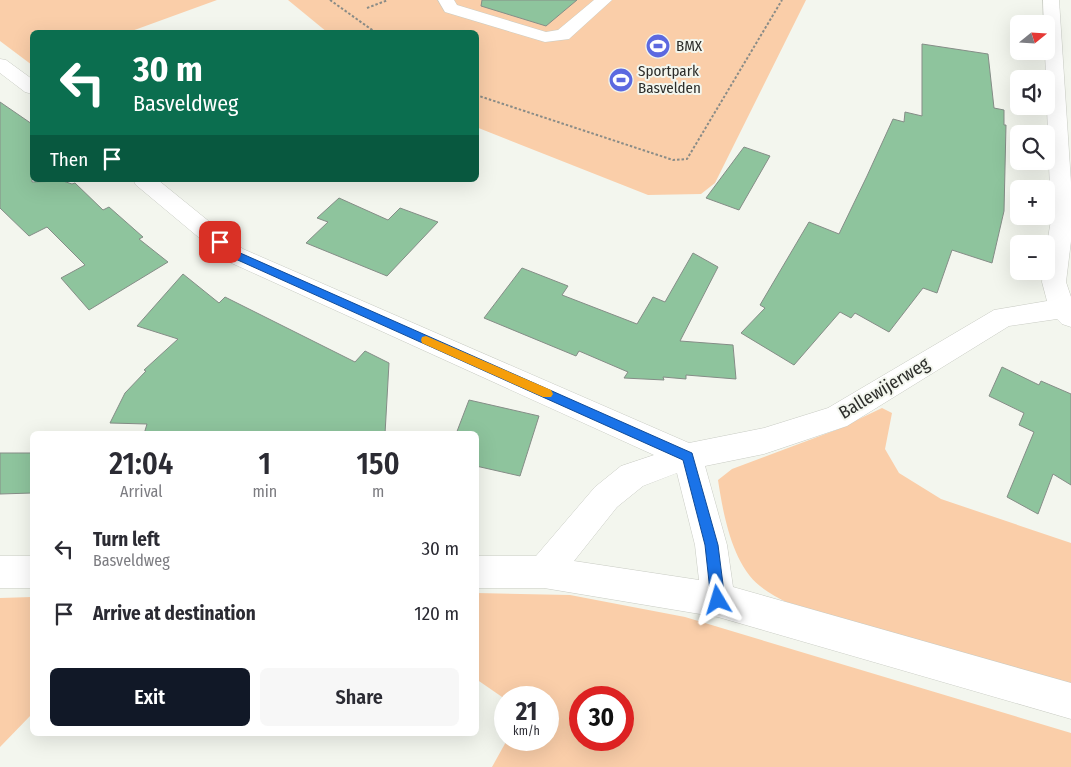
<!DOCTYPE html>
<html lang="en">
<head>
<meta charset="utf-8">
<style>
	:root { --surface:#fff; --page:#f7f7f7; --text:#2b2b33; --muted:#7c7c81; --accent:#111827 }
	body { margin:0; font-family:"Fira Sans Condensed",sans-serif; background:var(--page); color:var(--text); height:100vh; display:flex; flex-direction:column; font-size:19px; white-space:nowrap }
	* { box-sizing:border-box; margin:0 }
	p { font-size:16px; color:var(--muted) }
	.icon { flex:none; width:28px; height:28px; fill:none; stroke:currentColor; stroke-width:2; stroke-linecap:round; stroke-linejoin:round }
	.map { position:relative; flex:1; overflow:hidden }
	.drawer { position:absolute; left:30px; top:431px; width:449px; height:305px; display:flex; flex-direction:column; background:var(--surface); border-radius:8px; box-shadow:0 5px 20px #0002 }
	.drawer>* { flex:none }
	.guide { position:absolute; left:30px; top:30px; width:449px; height:152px; border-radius:8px; box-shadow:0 5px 20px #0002; background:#0b6e4f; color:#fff; overflow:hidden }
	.needle { width:32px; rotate:72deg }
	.buttons { position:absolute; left:1010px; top:15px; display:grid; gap:10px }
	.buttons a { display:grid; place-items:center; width:45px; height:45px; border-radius:8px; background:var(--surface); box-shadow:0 5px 20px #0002; font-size:25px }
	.speed { position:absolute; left:494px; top:686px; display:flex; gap:10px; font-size:25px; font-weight:700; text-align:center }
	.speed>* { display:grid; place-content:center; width:65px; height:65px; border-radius:50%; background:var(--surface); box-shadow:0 5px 20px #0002; line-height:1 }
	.speed small { font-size:12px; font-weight:400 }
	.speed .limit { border:8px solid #d22; background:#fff; color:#111 }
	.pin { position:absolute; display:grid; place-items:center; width:42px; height:42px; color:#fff; margin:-21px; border-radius:10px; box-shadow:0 2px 8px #0006 }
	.me { position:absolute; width:55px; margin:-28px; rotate:353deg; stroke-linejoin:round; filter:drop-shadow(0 0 4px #0008) }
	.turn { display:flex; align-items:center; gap:18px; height:105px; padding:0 20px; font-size:22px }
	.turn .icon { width:65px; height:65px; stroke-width:2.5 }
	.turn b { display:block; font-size:35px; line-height:42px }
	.then { display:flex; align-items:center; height:48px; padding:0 20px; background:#0003; gap:10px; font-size:19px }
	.eta { display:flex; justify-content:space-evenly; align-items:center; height:85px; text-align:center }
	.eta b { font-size:30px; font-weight:600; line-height:35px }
	.cta { display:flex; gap:10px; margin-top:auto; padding:10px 20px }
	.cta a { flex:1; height:58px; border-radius:8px; background:var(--accent); color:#fff; font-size:20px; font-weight:600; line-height:58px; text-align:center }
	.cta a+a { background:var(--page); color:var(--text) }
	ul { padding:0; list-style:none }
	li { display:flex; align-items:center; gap:15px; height:65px; padding:0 20px }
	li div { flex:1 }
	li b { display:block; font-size:19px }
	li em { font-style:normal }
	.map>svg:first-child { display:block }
</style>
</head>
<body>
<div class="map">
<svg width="1071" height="767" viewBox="0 0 1071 767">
	<rect width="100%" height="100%" fill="#f3f6ee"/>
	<path fill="#facea9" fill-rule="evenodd" d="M0,0H217L129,32H32V65L0,41Z
		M288,0H806L715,183L701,194L648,195L476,127V32H327Z
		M882,408L892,413L885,449L899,473L941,499L1071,543V684L786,602C777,597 767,592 760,586C732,564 723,513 718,480L732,469L836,430Z
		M476,593L570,595L685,617L1071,733V767H492L507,740H548V698H505V699L476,679ZM580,698H622V740H580Z
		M32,597V714L0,747V598Z"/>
	<path fill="#8ec49d" stroke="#858d87" d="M482,0H577L546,26L481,6Z
		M922,44L988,54L994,108L1004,110V125H1006L1004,211L992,263L952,250L937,293L923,288L889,332L855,313L851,318L840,312L794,365L741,333L765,308L760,305L809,222L839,234L867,176L893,119L904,122L905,112L922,116Z
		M0,102L32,124V182L63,181L72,184L75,183L103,210L109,207L143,237L139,239L168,262L89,310L61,278L85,265L47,227L29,236L0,208Z
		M744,147L770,156L739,210L706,198Z
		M339,198L388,220L400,208L438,222L387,276L306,243L328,222L317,218Z
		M693,253L718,267L680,341L733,345L736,379L686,375V379L663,377L664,380L624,378L628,372L579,351L576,356L484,318L522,268L568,286L562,295L637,324L653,297L665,302Z
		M183,274L219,303L225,297L355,362L365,351L389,363L385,434H144L147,424L110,423L125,393L146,371L144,370L178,339L137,326Z
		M1002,367L1039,385L1041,381L1071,394V485L1053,474L1038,514L1007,497L1034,432L1019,425L1024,413L989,396Z
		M469,400L539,416L520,476L476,466V434H456Z
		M0,453H32V493L0,494Z"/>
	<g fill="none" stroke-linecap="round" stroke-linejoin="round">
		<defs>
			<path id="minor" d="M438,0H454L457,5L546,32L558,30L594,0H612L569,39L545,42L445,12Z
				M1043,0H1059L1071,183V241L1066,282L1071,297V327L1062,324L1057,319L1009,326L847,426L764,454L705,466L727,545L733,587L1071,683V719L718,617L544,588H476V556H536L595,487L621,466L654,455L227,261L136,185L133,180H158L243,249L689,443L764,428L828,408L994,310L1047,301L1042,282L1043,271H1046V250L1051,220L1045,51H1046V24H1044ZM677,473L695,545L699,580L574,561L617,507L643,486Z
				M0,59L6,60L32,79V94L25,92L0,73Z
				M0,556H32V588H0Z"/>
		</defs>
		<use href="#minor" stroke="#c9ccc4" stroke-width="1"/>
		<path stroke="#8a8c87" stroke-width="2" stroke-dasharray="2.5 2" stroke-linecap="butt" d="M330,0L375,32
			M367,8L388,0
			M476,95L673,160L687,159L782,0"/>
		<use href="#minor" fill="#fff" fill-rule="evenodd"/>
	</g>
	<path fill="#1a73e8" stroke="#114b97" d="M220,239L238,252L692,453L718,545L725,600L723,604L718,606L713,604L711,600L705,545L683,460L231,257L216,245L215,242Z"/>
	<path fill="#f59e0b" d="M426,336L551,390L553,394L551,397H543L422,343L421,340L422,337Z"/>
	<defs>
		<symbol id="stadium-disc" viewBox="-11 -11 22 22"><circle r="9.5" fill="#5c69e0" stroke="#f3f6ee"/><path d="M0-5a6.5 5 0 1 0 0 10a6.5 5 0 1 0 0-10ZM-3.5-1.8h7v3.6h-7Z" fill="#fff"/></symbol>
	</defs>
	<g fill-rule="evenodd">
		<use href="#stadium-disc" x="644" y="32" width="28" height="28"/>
		<use href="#stadium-disc" x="607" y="66" width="28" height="28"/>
	</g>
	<g text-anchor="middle" stroke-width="4" stroke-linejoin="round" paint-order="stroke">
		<g font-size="15" fill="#2c2d2a" stroke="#f3f6ee" text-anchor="start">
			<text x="676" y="51">BMX</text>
			<text x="638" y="76">Sportpark<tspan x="638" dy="17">Basvelden</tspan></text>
		</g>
		<g font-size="18" fill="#2c2d2a" stroke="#f3f6ee">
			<text transform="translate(884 388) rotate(-31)" y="6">Ballewijerweg</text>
		</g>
	</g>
</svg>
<div class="buttons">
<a><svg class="needle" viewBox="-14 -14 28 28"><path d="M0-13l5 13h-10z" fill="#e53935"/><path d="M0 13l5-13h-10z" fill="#7c7c81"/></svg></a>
<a><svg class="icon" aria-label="sound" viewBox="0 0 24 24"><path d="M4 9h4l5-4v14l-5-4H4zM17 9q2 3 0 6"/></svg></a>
<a><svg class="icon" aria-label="search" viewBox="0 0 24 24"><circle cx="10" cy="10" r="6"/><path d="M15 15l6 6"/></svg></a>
<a>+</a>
<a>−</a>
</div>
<div class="speed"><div>21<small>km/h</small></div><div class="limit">30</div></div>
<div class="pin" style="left:220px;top:242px;background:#d93025"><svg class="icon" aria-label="arrive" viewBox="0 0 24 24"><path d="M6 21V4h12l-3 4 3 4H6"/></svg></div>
<svg class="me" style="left:718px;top:600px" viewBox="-20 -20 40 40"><path d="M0-17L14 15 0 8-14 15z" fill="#1a73e8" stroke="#fff" stroke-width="4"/></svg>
<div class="guide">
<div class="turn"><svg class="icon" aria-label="left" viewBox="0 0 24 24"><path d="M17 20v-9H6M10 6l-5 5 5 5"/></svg><div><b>30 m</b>Basveldweg</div></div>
<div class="then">Then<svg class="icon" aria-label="arrive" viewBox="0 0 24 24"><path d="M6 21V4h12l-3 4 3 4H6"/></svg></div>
</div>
<section class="drawer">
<div class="eta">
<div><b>21:04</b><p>Arrival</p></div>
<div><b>1</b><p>min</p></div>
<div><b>150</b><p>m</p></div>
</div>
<ul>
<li><svg class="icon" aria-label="left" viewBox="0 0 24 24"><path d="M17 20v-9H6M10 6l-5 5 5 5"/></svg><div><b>Turn left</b><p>Basveldweg</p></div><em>30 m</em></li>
<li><svg class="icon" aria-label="arrive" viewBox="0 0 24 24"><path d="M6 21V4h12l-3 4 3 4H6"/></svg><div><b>Arrive at destination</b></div><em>120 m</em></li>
</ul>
<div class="cta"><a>Exit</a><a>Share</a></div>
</section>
</div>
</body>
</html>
